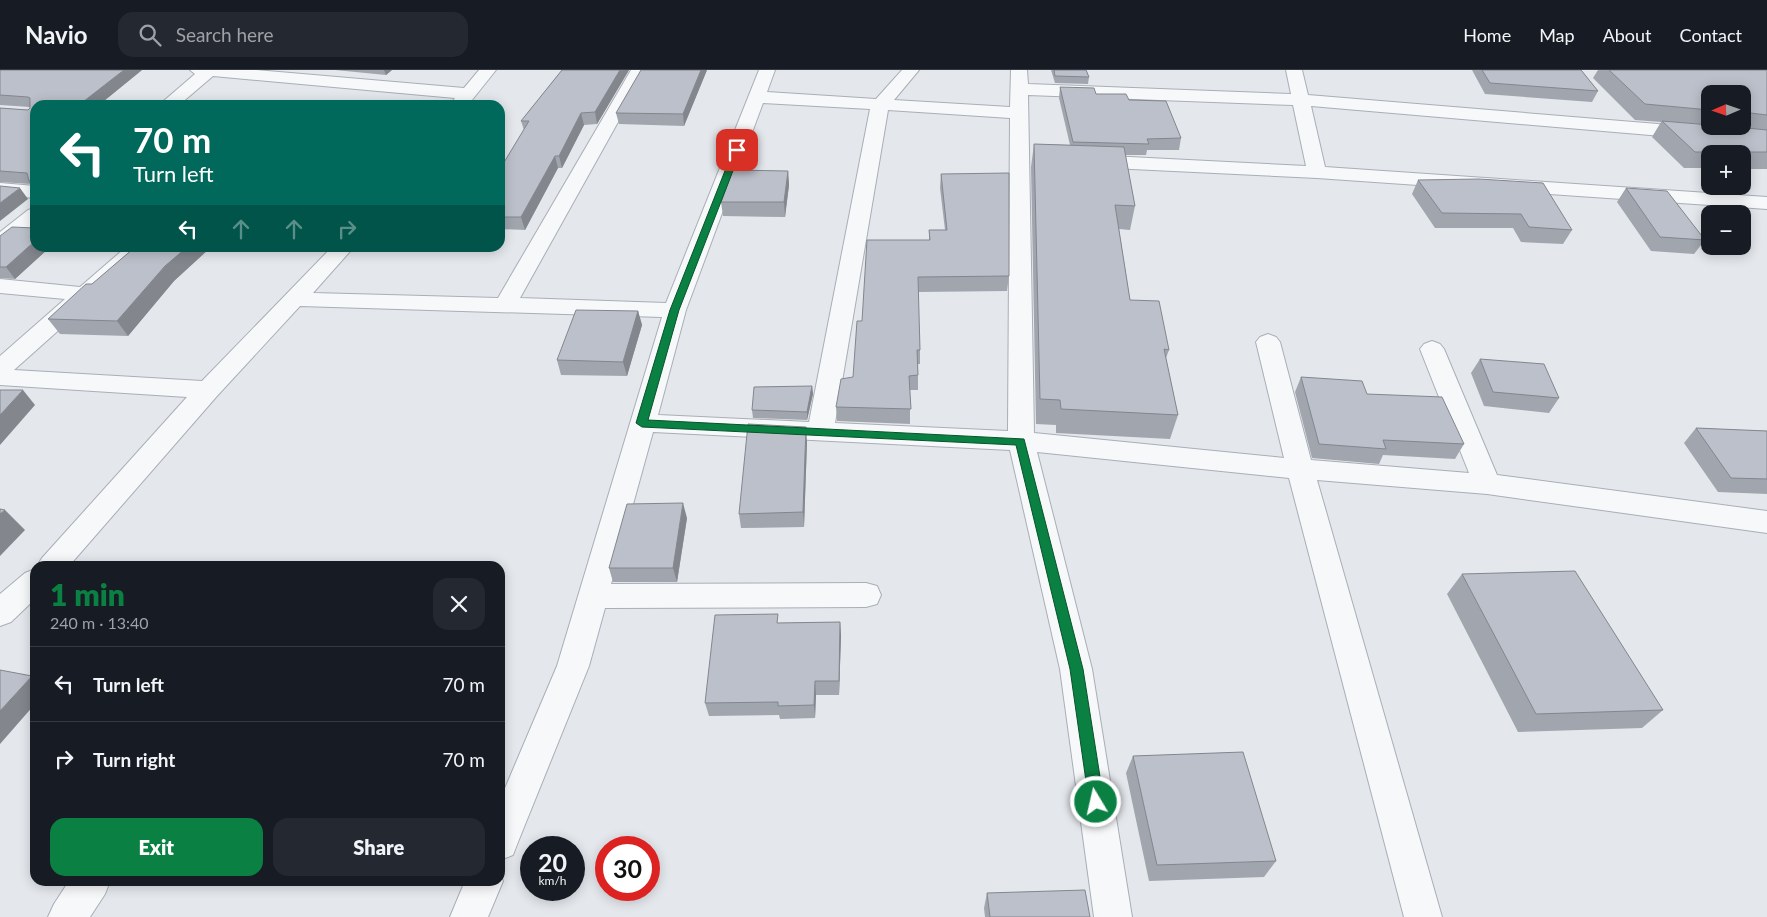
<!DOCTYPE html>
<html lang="en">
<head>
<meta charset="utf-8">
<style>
	:root { --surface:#171b24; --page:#242831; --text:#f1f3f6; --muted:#9ea1a6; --line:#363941; --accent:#0b8043 }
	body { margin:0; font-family:Lato,sans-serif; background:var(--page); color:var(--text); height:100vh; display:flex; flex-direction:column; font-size:19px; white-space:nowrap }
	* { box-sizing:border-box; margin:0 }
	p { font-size:16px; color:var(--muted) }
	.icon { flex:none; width:28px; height:28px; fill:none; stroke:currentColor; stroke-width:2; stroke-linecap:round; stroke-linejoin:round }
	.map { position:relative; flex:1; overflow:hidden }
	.side { position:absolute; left:30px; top:491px; width:475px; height:325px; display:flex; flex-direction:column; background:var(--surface); border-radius:15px; box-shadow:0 2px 12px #0003 }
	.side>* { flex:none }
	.hud { position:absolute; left:30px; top:30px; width:475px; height:152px; border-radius:15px; box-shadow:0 2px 12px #0003; background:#00695c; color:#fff; overflow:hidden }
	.needle { width:32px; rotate:268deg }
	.buttons { position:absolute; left:1701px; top:15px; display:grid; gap:10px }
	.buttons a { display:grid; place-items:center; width:50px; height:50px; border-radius:10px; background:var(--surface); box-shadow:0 2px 12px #0003; font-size:25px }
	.speed { position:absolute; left:520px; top:766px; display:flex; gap:10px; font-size:25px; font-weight:700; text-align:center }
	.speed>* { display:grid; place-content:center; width:65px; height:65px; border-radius:50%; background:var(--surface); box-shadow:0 2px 12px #0003; line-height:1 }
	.speed small { font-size:12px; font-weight:400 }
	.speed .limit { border:8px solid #d22; background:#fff; color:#111 }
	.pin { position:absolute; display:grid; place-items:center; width:42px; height:42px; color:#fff; margin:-21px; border-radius:10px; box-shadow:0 2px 8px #0006 }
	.me { position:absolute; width:55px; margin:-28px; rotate:351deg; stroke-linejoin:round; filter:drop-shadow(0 0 4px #0008) }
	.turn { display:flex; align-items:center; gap:18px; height:105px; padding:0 20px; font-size:22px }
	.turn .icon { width:65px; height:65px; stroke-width:2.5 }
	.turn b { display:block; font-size:35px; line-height:42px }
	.lanes { display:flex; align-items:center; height:48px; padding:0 20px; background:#0003; justify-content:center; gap:25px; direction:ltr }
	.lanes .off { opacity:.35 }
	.round { display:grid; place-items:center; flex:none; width:52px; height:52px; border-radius:15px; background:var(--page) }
	.headline { display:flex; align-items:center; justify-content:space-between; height:85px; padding:0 20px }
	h1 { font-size:30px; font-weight:800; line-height:38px; color:var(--accent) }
	.button { display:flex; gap:10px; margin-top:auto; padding:10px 20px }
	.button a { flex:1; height:58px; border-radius:15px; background:var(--accent); color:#fff; font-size:20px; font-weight:800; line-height:58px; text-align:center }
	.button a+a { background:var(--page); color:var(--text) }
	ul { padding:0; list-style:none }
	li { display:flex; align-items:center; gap:15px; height:75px; padding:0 20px; border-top:1px solid var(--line) }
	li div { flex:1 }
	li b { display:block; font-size:19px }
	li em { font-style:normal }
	header { display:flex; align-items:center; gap:30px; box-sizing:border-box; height:70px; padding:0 25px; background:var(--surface); border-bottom:1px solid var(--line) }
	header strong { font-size:24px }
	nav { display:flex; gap:28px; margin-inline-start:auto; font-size:18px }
	.search { width:350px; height:45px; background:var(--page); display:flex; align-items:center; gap:12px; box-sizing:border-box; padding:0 18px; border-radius:15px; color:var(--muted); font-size:19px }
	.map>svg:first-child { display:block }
</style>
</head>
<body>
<header>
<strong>Navio</strong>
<div class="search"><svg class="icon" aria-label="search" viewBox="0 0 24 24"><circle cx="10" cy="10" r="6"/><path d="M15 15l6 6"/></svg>Search here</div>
<nav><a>Home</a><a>Map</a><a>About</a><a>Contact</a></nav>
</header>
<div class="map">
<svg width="1767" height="847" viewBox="0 0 1767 847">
	<rect width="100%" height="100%" fill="#e4e7ec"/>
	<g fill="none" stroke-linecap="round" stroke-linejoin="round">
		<defs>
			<path id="minor" d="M190,0H256L464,18L479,0H496L468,35H450L455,28L213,6L179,35H159L195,4Z
				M631,0H647L520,228L666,233L759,0H775L767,22L876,29L902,0H919L894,30L1010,37L1011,0H1027L1028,14L1291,24L1286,0H1302L1308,25L1767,63V75L1311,36L1325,97L1767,127V139L1317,108L1090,97L1083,95L1080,91L1083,87L1090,85L1306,96L1293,35L1028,25L1034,363L1284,388L1256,272L1260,267L1268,264L1276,267L1280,272L1311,390L1469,403L1420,279L1424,274L1432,271L1440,274L1444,279L1497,405L1767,441V463L1487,424L1317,410L1442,847H1404L1289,408L1037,382L1092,599L1132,847H1094L1060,599L1010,380L653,362L611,514L866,513L877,516L881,525L877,534L866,537L605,538L589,596L518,772L513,785L500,790V730L557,596L662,247L300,236L217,326L69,496H37L42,488L187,327L0,315V286L65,229L0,223V209L80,217L125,178H147L145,183L14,300L202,311L331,178H353L313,223L498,228ZM763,33L870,39L809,352L658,345L686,240ZM888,40L1010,48L1008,361L835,353Z
				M0,113L35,116V128L0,125Z
				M35,138V154L7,176L0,178V162L28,140Z
				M35,499V529L11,552L0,556V524L25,503Z
				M500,805L503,811L488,847H450L465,811H500Z
				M69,811H110L105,824L90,847H48L54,834Z"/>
		</defs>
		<use href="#minor" stroke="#a9aeb7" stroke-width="2"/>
		<use href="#minor" fill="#f7f8fa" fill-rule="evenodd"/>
	</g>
	<path fill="#a1a5ae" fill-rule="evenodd" d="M0,0H142L99,35H35V120L31,114L0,112V38L28,40L30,38V37L0,35Z
		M335,0H392L386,5Z
		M562,0H629L597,54L584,55L562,98H558L525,160L500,159V99L524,60L521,51Z
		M707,0L684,56L619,54L616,43Z
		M1051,0H1086L1089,7L1088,14L1055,13Z
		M1472,0H1581L1598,21L1592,32L1485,24Z
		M1598,0H1767V99H1742V84H1710V98H1684L1652,67L1661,52L1635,50L1593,8ZM1710,24H1742V56H1710Z
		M1060,17L1129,30L1181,68L1179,80H1147L1146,85H1125L1135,136L1130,160L1119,159L1130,230L1169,280L1166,288L1178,345L1170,369L1056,363V355L1036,354L1031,97L1034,74L1070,75L1059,28Z
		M788,101L789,115L785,147L723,146L721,132Z
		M941,104L1009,206L1007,221L918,222L920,280V294H918V320H910V354L837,351L836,337L853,307L862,251L929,170V160H945L940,118Z
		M1418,110L1572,160L1563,174L1521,172L1513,158H1435L1412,124Z
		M1626,118L1705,170L1694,184L1651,181L1617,132Z
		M0,166L35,178H49L15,209L0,208Z
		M134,178H210L174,211L128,266L60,264L48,249L92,214Z
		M638,241L642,255L627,306L561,305L557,290Z
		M1480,289L1559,328L1549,343L1484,336L1471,303Z
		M1301,307L1367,324L1464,374L1455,389L1383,385L1379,394L1312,388L1295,322Z
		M812,316L813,324L807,350L753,348L752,340Z
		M1696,358L1767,361V424L1718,422L1684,373Z
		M807,372L804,457L741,458L739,444Z
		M687,448L677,512H613L609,498Z
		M1462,504L1663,640L1642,658L1518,662L1447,524Z
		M840,552L841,566L839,625H816L815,648L780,649L779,645L709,646L705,633L779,553Z
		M1133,686L1276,791L1264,807L1149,811L1126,703Z
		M987,823L1090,847H985L984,838Z"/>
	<path fill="#83868d" d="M124,0H142L99,35H79Z
		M384,0H392L386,5Z
		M620,0H629L597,54L595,42Z
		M701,0H707L684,56L683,44Z
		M581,43L584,55L562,98L559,86Z
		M555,86L558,98L525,160L521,147Z
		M788,101L789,115L785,147L784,132Z
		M35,107V120L29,111Z
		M20,118L28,129L0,151V133Z
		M35,171V178H49L15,209L6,197Z
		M186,178H210L174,211L128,266L117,251L165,196Z
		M638,241L642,255L627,306L623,292Z
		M812,316L813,324L807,350V342Z
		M23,320L35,335L0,375V345Z
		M806,357L807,372L804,457L803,442Z
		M683,433L687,448L677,512L673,498Z
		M5,440L25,460L0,486V444Z
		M840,552L841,566L839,625V611Z
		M32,606L35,609V634L0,674V641Z
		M815,611L816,625L815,648L814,635Z"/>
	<path fill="#bbc0ca" stroke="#83868d" d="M0,0H124L79,35H35V107L29,111L27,103L0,101V38L28,40L30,38V28L28,27L0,25Z
		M562,0H620L595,42L581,43L559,86H555L521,147H500V99L529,51H521Z
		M641,0H701L683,44L616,43Z
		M1054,0H1086L1089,7L1055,6Z
		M1482,0H1581L1598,21L1490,13Z
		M1609,0H1767V45L1742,42V24H1710V40L1645,34Z
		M1060,17L1094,18L1096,24H1126L1129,30L1166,31L1181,68L1147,69L1149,74L1073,72Z
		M1662,51L1710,55V56H1726L1767,60V82H1695Z
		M1034,74L1124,77L1135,136L1115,135L1130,230L1159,231L1169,280L1164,279L1178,345L1061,339L1060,330L1040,329Z
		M733,100L788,101L784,132H721Z
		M1009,103V206L918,207L920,280H917L918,305L909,306L911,339L836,337L841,309L853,307L857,251H862L867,170H930L929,160H947L941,104Z
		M1479,109L1543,113L1572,160L1529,157L1521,144L1442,143L1418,110Z
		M0,116L20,118L0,133Z
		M1626,118L1667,121L1705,170L1660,167Z
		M12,157L35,158V171L6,197H0V166Z
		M134,178H186L165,196L117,251L48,249L86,214H92Z
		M576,240L638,241L623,292L557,290Z
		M1480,289L1544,294L1559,328L1493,322Z
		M1301,307L1362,311L1367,324L1442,327L1464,374L1383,370L1386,379L1319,374Z
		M812,316L807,342L752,340L754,317Z
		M0,320H23L0,345Z
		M748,354L806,357L803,442L739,444Z
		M1696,358L1767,361V409L1731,408Z
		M683,433L673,498H609L627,434Z
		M0,439L5,440L0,444Z
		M1575,501L1663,640L1536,644L1462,504Z
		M778,544L777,553L840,552L839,611H815L814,635L778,636V632L705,633L715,545Z
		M0,600L32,606L0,641Z
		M1243,682L1276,791L1157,795L1133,686Z
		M1085,820L1090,847H990L987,823Z"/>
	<path fill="#0b8043" stroke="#07532c" d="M734,78L741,80L679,240L648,350L1024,369L1083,599L1104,732L1101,737L1096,739L1091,737L1089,732L1070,599L1016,375L642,357L636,353L670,240Z"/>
</svg>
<div class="buttons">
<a><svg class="needle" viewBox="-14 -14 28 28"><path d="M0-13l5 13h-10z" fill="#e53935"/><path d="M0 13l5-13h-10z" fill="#9ea1a6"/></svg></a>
<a>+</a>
<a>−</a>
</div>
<div class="speed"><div>20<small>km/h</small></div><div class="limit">30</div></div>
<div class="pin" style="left:737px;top:80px;background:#d93025"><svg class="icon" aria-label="arrive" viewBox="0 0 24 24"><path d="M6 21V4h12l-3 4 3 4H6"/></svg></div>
<svg class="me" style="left:1096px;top:732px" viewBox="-20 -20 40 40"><circle r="17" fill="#0b8043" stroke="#fff" stroke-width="3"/><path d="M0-11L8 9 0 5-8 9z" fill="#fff"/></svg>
<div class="hud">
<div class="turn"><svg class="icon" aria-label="left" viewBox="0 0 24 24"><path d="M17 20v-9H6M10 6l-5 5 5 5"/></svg><div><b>70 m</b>Turn left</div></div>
<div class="lanes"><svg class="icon" aria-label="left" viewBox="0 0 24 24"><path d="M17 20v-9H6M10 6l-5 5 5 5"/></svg><svg class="icon off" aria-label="ahead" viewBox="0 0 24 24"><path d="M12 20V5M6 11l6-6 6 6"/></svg><svg class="icon off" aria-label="ahead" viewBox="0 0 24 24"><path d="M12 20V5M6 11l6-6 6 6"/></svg><svg class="icon off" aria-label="right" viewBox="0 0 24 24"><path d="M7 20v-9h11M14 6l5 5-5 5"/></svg></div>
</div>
<section class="side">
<div class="headline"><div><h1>1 min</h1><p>240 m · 13:40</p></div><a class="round"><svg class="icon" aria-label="close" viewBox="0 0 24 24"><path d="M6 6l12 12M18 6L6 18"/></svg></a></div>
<ul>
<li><svg class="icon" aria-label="left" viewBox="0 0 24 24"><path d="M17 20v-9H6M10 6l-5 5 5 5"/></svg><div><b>Turn left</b></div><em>70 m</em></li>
<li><svg class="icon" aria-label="right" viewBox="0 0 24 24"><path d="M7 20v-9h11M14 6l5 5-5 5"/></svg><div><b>Turn right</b></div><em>70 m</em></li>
</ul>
<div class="button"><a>Exit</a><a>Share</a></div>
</section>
</div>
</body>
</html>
